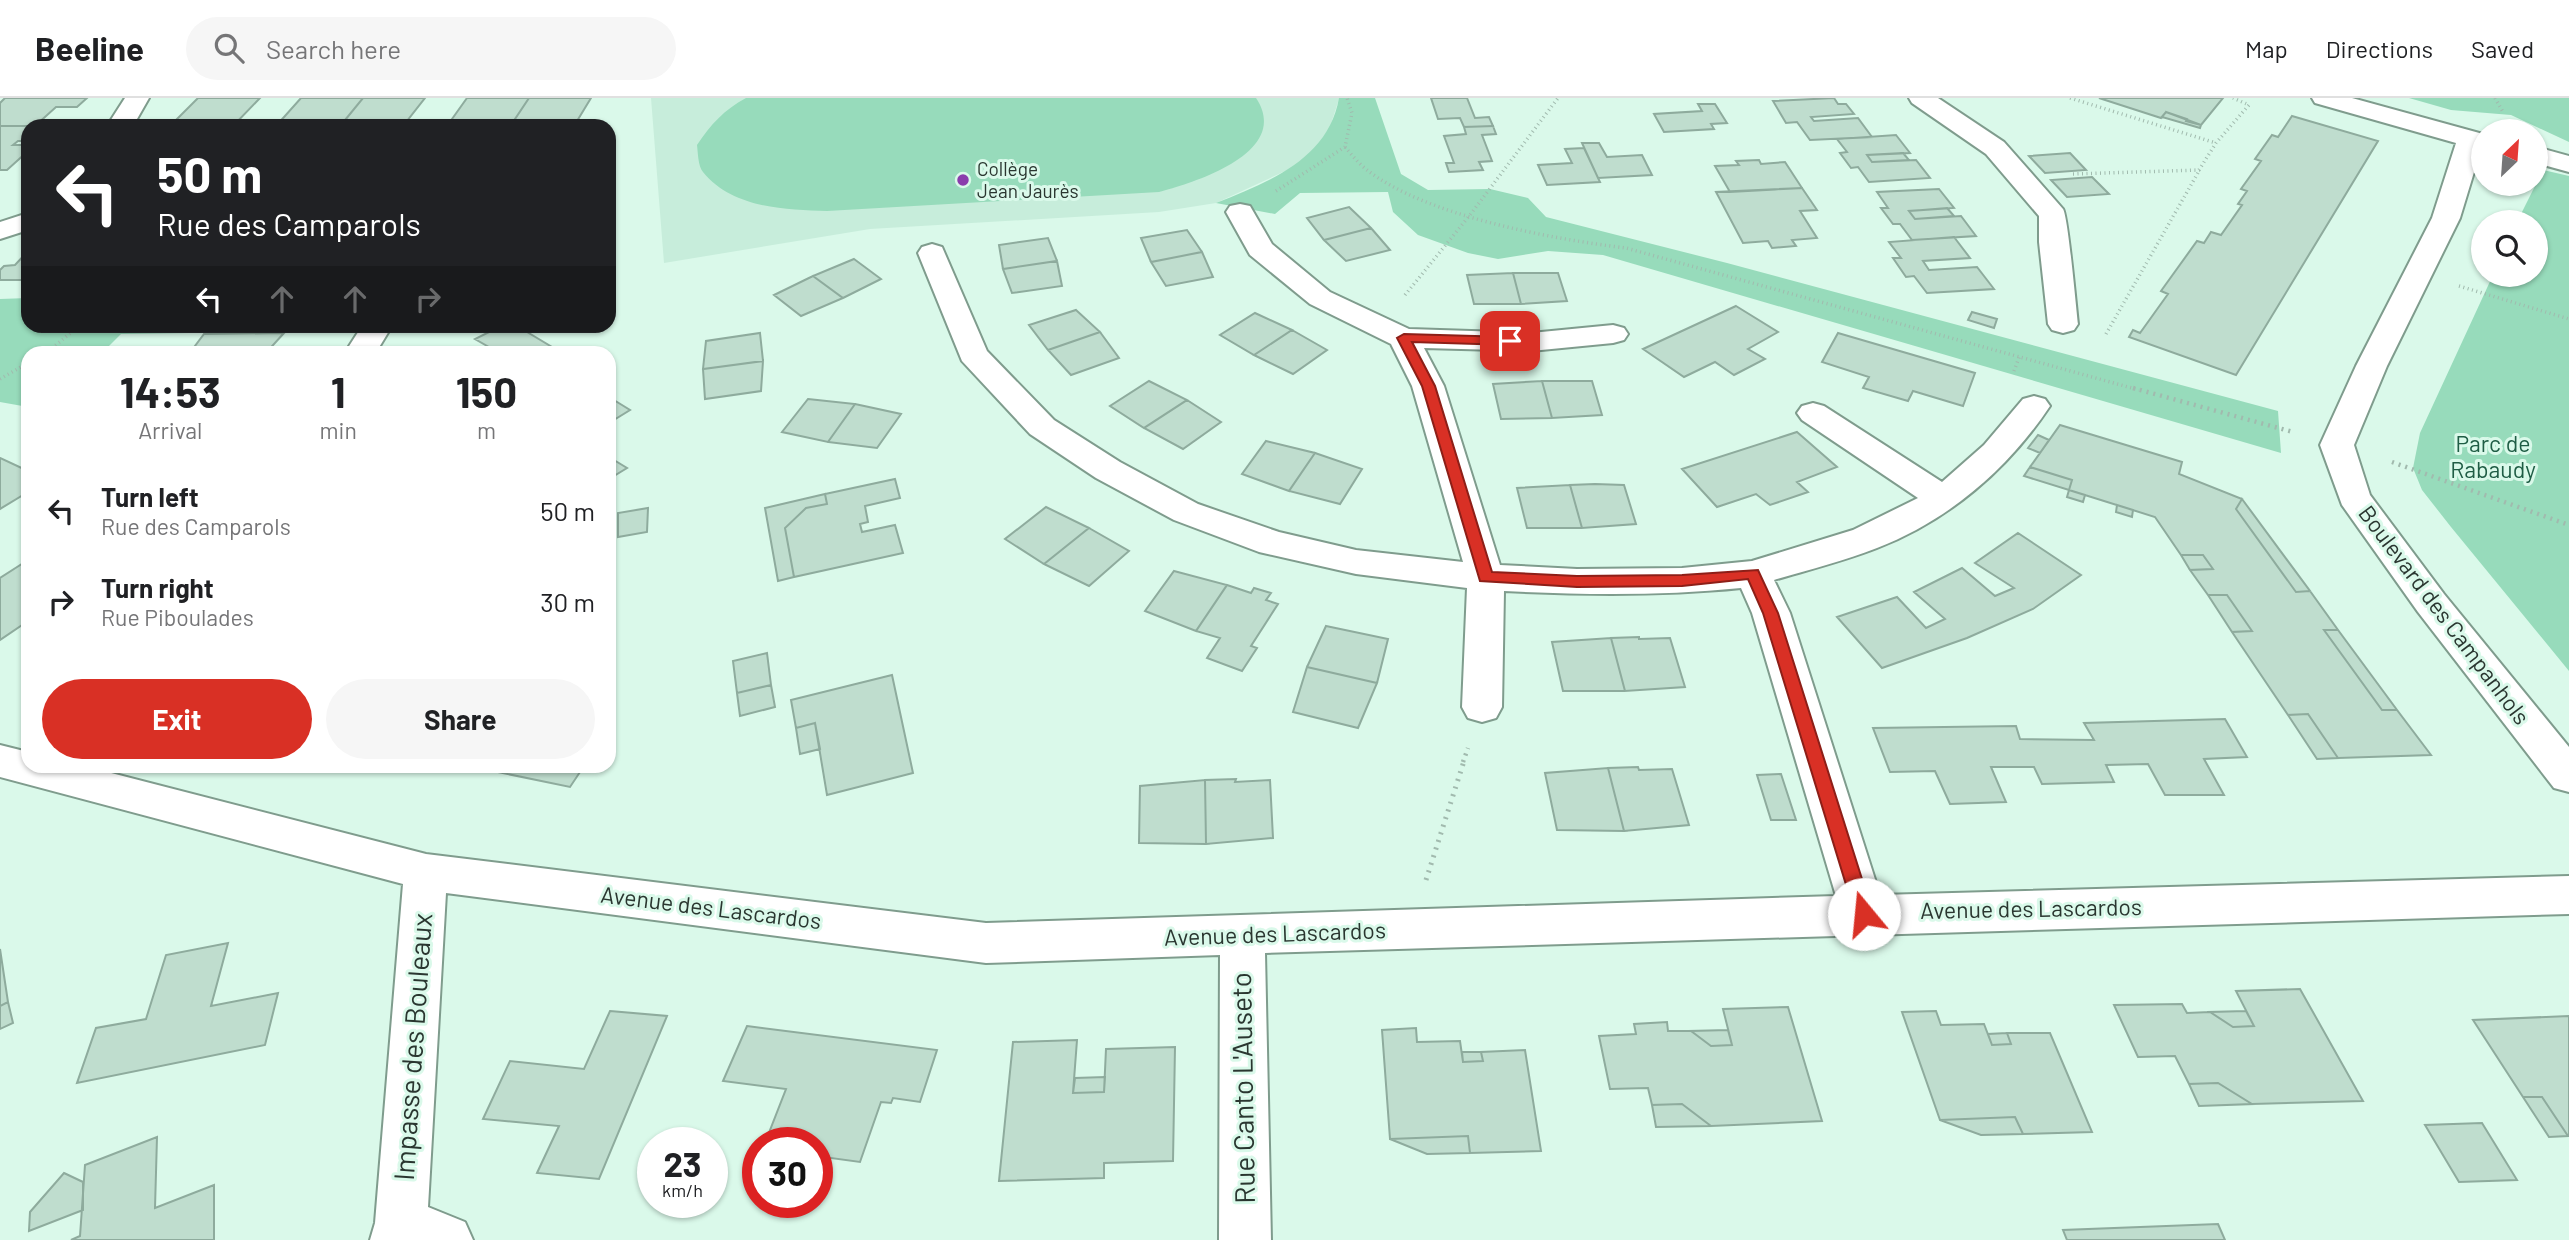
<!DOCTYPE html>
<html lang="en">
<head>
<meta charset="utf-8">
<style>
	:root { --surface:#fff; --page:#f6f6f6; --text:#202124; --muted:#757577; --line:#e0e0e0; --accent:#d93025 }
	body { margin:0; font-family:Barlow,sans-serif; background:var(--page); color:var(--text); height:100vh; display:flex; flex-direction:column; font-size:26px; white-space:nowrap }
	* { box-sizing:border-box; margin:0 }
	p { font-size:23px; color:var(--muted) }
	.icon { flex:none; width:38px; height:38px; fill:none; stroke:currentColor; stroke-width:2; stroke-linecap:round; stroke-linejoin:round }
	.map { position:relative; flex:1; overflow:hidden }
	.side { position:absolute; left:21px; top:248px; width:595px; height:427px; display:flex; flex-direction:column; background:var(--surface); border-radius:21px; box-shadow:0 2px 5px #0004 }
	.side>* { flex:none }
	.top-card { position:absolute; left:21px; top:21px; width:595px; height:214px; border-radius:21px; box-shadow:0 2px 5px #0004; background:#202124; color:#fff; overflow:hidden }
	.needle { width:46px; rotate:25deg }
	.fabs { position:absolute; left:2471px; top:21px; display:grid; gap:14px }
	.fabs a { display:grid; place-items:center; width:77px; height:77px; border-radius:50%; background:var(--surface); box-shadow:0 2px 5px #0004; font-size:35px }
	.speed { position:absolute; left:637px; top:1029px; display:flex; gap:14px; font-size:35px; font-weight:700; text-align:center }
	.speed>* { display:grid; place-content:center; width:91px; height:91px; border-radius:50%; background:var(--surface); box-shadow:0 2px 5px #0004; line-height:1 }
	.speed small { font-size:18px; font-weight:400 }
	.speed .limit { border:10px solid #d22; background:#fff; color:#111 }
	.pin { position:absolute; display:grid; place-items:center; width:60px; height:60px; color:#fff; margin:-30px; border-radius:14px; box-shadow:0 4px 10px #0006 }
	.me { position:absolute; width:77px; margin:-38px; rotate:343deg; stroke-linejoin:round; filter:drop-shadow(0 0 5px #0008) }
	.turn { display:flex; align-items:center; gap:24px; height:147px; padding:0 21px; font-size:32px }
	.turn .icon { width:91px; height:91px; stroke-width:2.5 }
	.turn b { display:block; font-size:49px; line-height:60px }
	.lanes { display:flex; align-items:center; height:66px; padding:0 21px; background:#0003; justify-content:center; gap:35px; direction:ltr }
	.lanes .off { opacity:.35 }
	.eta { display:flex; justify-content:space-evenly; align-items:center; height:119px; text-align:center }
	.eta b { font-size:42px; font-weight:700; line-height:49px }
	.cta { display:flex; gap:14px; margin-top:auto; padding:14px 21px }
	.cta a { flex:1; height:80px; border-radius:42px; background:var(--accent); color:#fff; font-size:28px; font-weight:700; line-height:80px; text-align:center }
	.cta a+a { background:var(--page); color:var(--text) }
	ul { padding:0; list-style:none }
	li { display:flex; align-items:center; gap:21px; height:91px; padding:0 21px }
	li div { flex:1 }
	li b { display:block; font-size:26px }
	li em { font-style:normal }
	header { display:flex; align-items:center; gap:42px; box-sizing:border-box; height:98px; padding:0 35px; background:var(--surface); border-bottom:2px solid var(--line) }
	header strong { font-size:33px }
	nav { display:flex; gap:38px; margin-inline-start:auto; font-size:24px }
	.search { width:490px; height:63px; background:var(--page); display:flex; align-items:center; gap:18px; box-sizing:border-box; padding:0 24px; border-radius:38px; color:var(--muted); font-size:26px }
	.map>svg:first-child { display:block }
</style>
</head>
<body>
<header>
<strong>Beeline</strong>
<div class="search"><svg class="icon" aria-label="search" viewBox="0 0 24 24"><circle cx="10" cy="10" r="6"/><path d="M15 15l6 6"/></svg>Search here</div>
<nav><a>Map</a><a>Directions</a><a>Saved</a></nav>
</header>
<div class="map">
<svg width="2569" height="1142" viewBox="0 0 2569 1142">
	<rect width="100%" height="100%" fill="#daf9ea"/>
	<path fill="#c7eddb" d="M651,0H1339V1L1330,29L1318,48L1294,69L1216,105L1159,114L870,131L664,165Z"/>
	<path fill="#97dbbb" d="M746,0H1256C1292,54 1196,84 1159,94L827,113C785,112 732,110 703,74C698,68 698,55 697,47C711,26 724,12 746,0Z
		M1339,0H1375L1401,76L1428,92L1490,91L1528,100L1546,119L1727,165L2278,313L2281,355L1603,157L1548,153L1498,161L1468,155L1418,137L1393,114L1388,94L1300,95L1275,116L1216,105C1268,84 1328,62 1339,0Z
		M2409,0H2569V44L2511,17L2451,12Z
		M2539,71L2569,78V573L2451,429L2422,392L2413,370L2420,335L2493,177H2536V124H2517L2536,86Z
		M28,200V228H338L334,233L121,236L102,255L28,256V309L0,304V201Z"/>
	<path fill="#bfddce" stroke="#8eab9d" stroke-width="2" d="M5,0H87L77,9H56L35,28H0V5Z
		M198,0H260L233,28H170Z
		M301,0H363L341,27L276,28Z
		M363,0H425L403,28L341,27Z
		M467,0H529L513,24L447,28Z
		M529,0H591L574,28H515L518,24H513Z
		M1431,0H1467L1475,20L1489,19L1493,28L1464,29L1460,20L1438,21Z
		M1834,0L1838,6H1846L1854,16L1811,19L1814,23L1858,20L1872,39L1810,42L1797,24L1786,25L1773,3Z
		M2099,0H2223L2201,27L2166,14L2161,20Z
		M1698,6H1715L1727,25L1711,26L1714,31L1664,34L1654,16L1702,13Z
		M2166,14L2187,21L2186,23L2201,27L2200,30L2162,19Z
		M2292,18L2378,43L2236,277L2129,239L2133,232L2140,235L2168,196L2161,193L2197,143L2204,145L2211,134L2221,137L2242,107L2238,106L2247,93L2241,91L2261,63L2255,61L2272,37L2278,39Z
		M0,28H35H28V43H18L13,47H28V53L7,72H0Z
		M1493,28L1496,36L1482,37L1492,63L1479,64L1483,72L1449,74L1446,65H1454L1444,38L1466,36L1464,29Z
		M1896,37L1910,55L1867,57L1872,64L1916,62L1930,80L1869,84L1858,69L1851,70L1840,55L1847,54L1837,41Z
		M1582,45H1599L1607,59L1642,57L1652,77L1598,80Z
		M1584,50L1600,84L1547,87L1538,67L1572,65L1565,51Z
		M1903,55L1909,62L1872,64L1867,57Z
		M2070,55L2086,72L2045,75L2029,58Z
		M1759,62L1761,66L1785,64L1802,90L1730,94L1715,68L1739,67L1736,63Z
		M2092,79L2109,96L2067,99L2051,82Z
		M1802,90L1817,112L1800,113L1817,140L1792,142L1796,148L1772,150L1768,143L1743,145L1716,94Z
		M1939,91L1954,110L1909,113L1915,121L1961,118L1976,138L1912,142L1900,126H1893L1881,110H1888L1877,94Z
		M1349,109L1371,130L1324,142L1307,120Z
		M1947,110L1954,118L1915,121L1909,113Z
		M1371,130L1390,152L1346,163L1324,142Z
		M1187,132L1202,154L1151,164L1141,140Z
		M1954,139L1970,160L1923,163L1929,172L1977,169L1994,191L1927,195L1914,178L1906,179L1893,160H1901L1889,144Z
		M1048,140L1057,163L1003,171L999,147Z
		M28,153V182H0V172L4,168L15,167Z
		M1202,154L1213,179L1166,188L1151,164Z
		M854,161L881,181L843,200L813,178Z
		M1057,163L1062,188L1012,195L1003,171Z
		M1513,175H1558L1567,203L1521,206Z
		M1513,175L1521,206H1474L1467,177Z
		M813,178L843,200L801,218L774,197Z
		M1736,208L1778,234L1748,251L1765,261L1734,277L1715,264L1684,279L1643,251Z
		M1076,212L1100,234L1048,252L1029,227Z
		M1972,214L1997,221L1994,230L1968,222Z
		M1255,215L1292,232L1254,257L1220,237Z
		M501,228H517L562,255L473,256L487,248L475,241Z
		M1292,232L1327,252L1293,276L1254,257Z
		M1100,234L1119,260L1071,277L1048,252Z
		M284,235L265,256H189L204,236Z
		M760,235L763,263L703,271L706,243Z
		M1838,235L1975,275L1963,308L1913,293L1908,303L1863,290L1869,279L1822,264Z
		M763,263L761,293L705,301L703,271Z
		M1149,283L1187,302L1144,330L1110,308Z
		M1542,283H1592L1602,317L1552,320Z
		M1542,283L1552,320L1501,321L1493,286Z
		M609,299L630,312L609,325Z
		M808,301L855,306L828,344L782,334Z
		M1187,302L1221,324L1183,351L1144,330Z
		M855,306L901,316L877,350L828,344Z
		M2060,327L2182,364L2179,376L2242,401L2236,411L2296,494L2310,493L2338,532H2324L2382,612H2397L2431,657L2338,660L2308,616L2288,617L2232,534L2252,533L2227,497H2208L2190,472L2213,471L2203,457H2181L2155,419L2069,392L2072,382L2030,369Z
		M1797,334L1837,369L1797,384L1808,394L1770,407L1756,396L1717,409L1682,371Z
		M2038,337L2049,342L2040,355L2028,350Z
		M1266,343L1315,355L1289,393L1242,376Z
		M1315,355L1362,371L1340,406L1289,393Z
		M609,359L627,370L609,381Z
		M0,360L28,373V394L0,411Z
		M2030,369L2072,382L2069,392L2024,378Z
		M895,381L900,400L865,408L868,424L860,426L862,434L895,427L903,455L794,479L785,430L806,410L827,406L825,396Z
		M1595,386L1624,387L1636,426L1582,430L1570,387Z
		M1570,387L1582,430H1527L1517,390Z
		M2069,392L2085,397L2083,404L2067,399Z
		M825,396L827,406L806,410L785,430L794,479L778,483L765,410Z
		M2242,401L2310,493L2296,494L2236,411Z
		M2117,407L2133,412L2132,419L2116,414Z
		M1046,409L1089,430L1044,466L1005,441Z
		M648,410L647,434L618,439V415Z
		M1089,430L1129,453L1089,488L1044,466Z
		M2018,435L2081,477L2033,511L1967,540L1882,570L1837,519L1897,499L1926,530L1945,521L1914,494L1962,470L1995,498L2014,490L1975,465Z
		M2181,457H2203L2213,471L2190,472Z
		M28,462V523L0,542V480Z
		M1174,473L1227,487L1196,533L1145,513Z
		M1227,487L1251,495L1254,490L1271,495L1266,502L1278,506L1251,548L1257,550L1242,573L1207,560L1220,540L1196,533Z
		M2208,497H2227L2252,533L2232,534Z
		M1326,528L1388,541L1377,585L1307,569Z
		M2324,532H2338L2397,612H2382Z
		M1639,539V541L1670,540L1685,589L1625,593L1611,540Z
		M1611,540L1625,593H1563L1552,544Z
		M767,555L771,587L737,595L733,563Z
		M1307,569L1377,585L1358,630L1293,614Z
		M892,577L913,675L827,697L815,625L796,630L791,602Z
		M771,587L775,609L740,618L737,595Z
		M2308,616L2338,660L2317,661L2288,617Z
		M2225,621L2247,659L2204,661L2224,697H2165L2148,666L2106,667L2114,684L2042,686L2034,669H1991L2006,704L1950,706L1935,673L1890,674L1873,630L2016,628L2020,641L2094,642L2084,625Z
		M815,625L820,651L800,656L796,630Z
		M496,668H584L570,689L493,673Z
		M1638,669L1639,672L1672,671L1689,727L1624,733L1608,670Z
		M1608,670L1624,733L1557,732L1545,675Z
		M1781,676L1796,722H1771L1757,677Z
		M1236,681L1235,684L1270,682L1273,740L1206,746L1205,682Z
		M1205,682L1206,746L1139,745L1140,688Z
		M228,845L211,908L278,895L265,947L77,985L96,930L146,921L166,857Z
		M0,851L8,904L0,908Z
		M2300,891L2363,1003L2252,1006L2218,985L2189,986L2175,958L2138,959L2114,907L2182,906L2187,915L2210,914L2233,929L2254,928L2236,893Z
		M8,904L13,925L0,931V908Z
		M1788,909L1822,1023L1711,1028L1682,1006L1652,1007L1648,990L1610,991L1599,938L1636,936L1634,926L1667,924L1668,933H1691L1711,948L1732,947L1723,911Z
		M610,913L667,918L599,1081L537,1075L559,1028L483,1021L510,963L584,971Z
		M1936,913L1941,927L1984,926L1992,947L2011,946L2007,935H2050L2092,1034L2023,1036L2015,1019L1940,1022L1902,914Z
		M2246,913L2254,928L2233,929L2210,914Z
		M2569,918V1038H2568L2542,999H2523L2473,922Z
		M747,928L937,952L920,1004L893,1000L891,1005L881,1004L860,1064L824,1059L818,1074L817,1045H765L786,991L723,983Z
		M1416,930L1417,944L1460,943L1463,964L1483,963L1481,954L1525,952L1541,1053L1470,1055L1468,1038L1390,1041L1382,932Z
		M1728,932L1732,947L1711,948L1691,933Z
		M2007,935L2011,946L1992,947L1988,936Z
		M1077,942L1073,995L1104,994L1106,951L1175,949L1173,1063L1104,1065V1080L999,1083L1013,944Z
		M1462,954H1481L1483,963L1463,964Z
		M1105,979L1104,994L1073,995L1075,980Z
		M2218,985L2252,1006L2199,1008L2189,986Z
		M2523,999H2542L2568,1038L2549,1039Z
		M1682,1006L1711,1028L1656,1029L1652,1007Z
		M2015,1019L2023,1036L1981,1037L1940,1022Z
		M2482,1025L2517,1082L2459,1084L2425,1027Z
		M1468,1038L1470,1055L1427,1056L1390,1041Z
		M157,1039L155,1110L214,1087V1142H71L80,1138L85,1067Z
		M64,1075L83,1084V1112L29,1133L30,1114Z
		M2218,1126L2225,1142H2067L2063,1132Z"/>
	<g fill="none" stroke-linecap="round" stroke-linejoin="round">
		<defs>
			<path id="minor" d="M125,0H149L133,28H107Z
				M1909,0H1938L2004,44L2063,111C2068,118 2076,209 2078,226L2074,232L2063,235L2052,232L2048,226L2039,144V118L1986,56L1912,5Z
				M2312,0H2352L2483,36V52L2481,51L2460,120L2387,268L2354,347L2370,397L2444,496L2569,649V694L2554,690L2418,514L2342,407L2320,347L2356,268L2432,120L2456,45L2315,5Z
				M2536,49L2569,58V74L2536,65Z
				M1240,106L1250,108L1272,146L1330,194L1409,231L1531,235L1613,227L1624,230L1628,236L1624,242L1613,245L1531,253L1424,250L1444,288L1500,467L1577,471L1682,470L1752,463L1853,432L1918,400L1802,322L1797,315L1802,308L1813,305L1824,308L1942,384L1984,347L2023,301L2034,298L2045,301L2050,308C2008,371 1949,422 1877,450C1844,463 1808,472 1774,482L1790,515L1880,797L2569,778V816L1265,855L1271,1142H1219L1220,857L986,865L446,795L428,1109L465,1124L473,1142H370L375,1125L403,786L0,679V647L28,654V668H84L426,756L986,825L1836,798L1752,515L1741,490C1662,498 1583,497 1504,493L1502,609L1496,620L1482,624L1468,620L1462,609L1467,490L1356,476L1259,454L1174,422L1096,380L1030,336L962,263L918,155L922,149L932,146L942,149L987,253L1054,322L1120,364L1198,406L1279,434L1356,452L1463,464L1412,288L1391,246L1310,206L1250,157L1226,114L1230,108Z
				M28,115V132L0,141V124Z
				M362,228H392L375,256H344Z"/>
		</defs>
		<use href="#minor" stroke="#7f9c8d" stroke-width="4"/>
		<path stroke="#a1baae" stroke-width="3.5" stroke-dasharray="1 3.5" stroke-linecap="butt" d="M2070,0L2216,45
			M2495,0L2503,14
			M1345,49C1352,57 1359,66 1367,72C1426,118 1552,141 1626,150L2139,292
			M2073,76L2199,72L2216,45L2249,7L2233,0
			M1276,93L1345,49L1352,15L1347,0
			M2459,188L2569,221
			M1405,197L1470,117L1558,0
			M77,229L329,228
			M2106,236L2199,73
			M45,256L79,228
			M2014,273L2020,257
			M0,281L28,265"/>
		<path stroke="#a1baae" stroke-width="4.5" stroke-dasharray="2 5" stroke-linecap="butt" d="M2133,290L2293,334
			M2392,364L2569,427
			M1463,664L1468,650"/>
		<path stroke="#a1baae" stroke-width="5" stroke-dasharray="2 6" stroke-linecap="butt" d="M1426,782L1464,663"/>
		<use href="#minor" fill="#fff" fill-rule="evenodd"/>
	</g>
	<path fill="#d93025" stroke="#8d1f18" stroke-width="2" d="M1404,236L1510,239L1517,243L1510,247L1412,244L1435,288L1492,474L1577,478L1682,477L1758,472L1778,515L1873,816L1871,821L1864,824L1858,821L1855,816L1763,515L1748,481L1682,488L1577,489L1480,483L1422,288L1397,240Z"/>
	<circle fill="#8a3cac" stroke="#daf9ea" stroke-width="2.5" cx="963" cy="82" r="7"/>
	<g text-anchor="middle" stroke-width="6" stroke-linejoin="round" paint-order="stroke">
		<g font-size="19" fill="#2a3630" stroke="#daf9ea" text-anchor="start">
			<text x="977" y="78">Collège<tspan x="977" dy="22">Jean Jaurès</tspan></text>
		</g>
		<g font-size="23" fill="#1f5d45" stroke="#daf9ea">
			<text x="2493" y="354">Parc de<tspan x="2493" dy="26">Rabaudy</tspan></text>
		</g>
		<g font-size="23" fill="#2a3630" stroke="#daf9ea">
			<text transform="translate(2444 517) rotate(53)" y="8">Boulevard des Campanhols</text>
			<text transform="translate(711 810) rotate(7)" y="8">Avenue des Lascardos</text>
			<text transform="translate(2031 811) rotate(-1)" y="8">Avenue des Lascardos</text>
			<text transform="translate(1275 836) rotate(-2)" y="8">Avenue des Lascardos</text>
		</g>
		<g font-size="28" fill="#2a3630" stroke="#daf9ea">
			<text transform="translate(413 949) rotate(-86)" y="10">Impasse des Bouleaux</text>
			<text transform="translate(1243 990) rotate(-91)" y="10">Rue Canto L'Auseto</text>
		</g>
	</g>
</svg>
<div class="fabs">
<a><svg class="needle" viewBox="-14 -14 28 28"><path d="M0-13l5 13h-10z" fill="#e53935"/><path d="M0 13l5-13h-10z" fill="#757577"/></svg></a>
<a><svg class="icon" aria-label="search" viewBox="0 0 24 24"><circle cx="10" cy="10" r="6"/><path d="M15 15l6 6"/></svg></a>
</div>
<div class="speed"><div>23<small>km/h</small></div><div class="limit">30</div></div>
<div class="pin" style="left:1510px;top:243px;background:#d93025"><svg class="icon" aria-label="arrive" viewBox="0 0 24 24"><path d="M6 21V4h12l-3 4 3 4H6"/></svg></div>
<svg class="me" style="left:1864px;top:816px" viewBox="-20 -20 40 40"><circle r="19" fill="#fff"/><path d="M0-13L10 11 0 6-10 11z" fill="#d93025"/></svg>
<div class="top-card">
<div class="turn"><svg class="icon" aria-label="left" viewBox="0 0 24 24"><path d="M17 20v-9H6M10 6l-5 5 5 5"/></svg><div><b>50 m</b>Rue des Camparols</div></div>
<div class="lanes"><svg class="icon" aria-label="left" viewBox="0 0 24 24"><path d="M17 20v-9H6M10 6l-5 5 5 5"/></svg><svg class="icon off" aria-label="ahead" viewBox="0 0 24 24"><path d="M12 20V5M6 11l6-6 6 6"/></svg><svg class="icon off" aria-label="ahead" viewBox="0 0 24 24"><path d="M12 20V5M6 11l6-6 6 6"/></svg><svg class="icon off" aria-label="right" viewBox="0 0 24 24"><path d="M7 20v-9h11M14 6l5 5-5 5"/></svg></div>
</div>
<section class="side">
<div class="eta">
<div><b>14:53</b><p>Arrival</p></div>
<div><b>1</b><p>min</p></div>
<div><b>150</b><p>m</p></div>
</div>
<ul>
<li><svg class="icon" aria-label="left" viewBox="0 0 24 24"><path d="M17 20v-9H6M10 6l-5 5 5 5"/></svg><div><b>Turn left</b><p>Rue des Camparols</p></div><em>50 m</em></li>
<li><svg class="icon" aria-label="right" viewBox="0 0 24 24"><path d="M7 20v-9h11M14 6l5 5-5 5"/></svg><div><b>Turn right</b><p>Rue Piboulades</p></div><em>30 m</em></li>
</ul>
<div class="cta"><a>Exit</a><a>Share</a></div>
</section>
</div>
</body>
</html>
